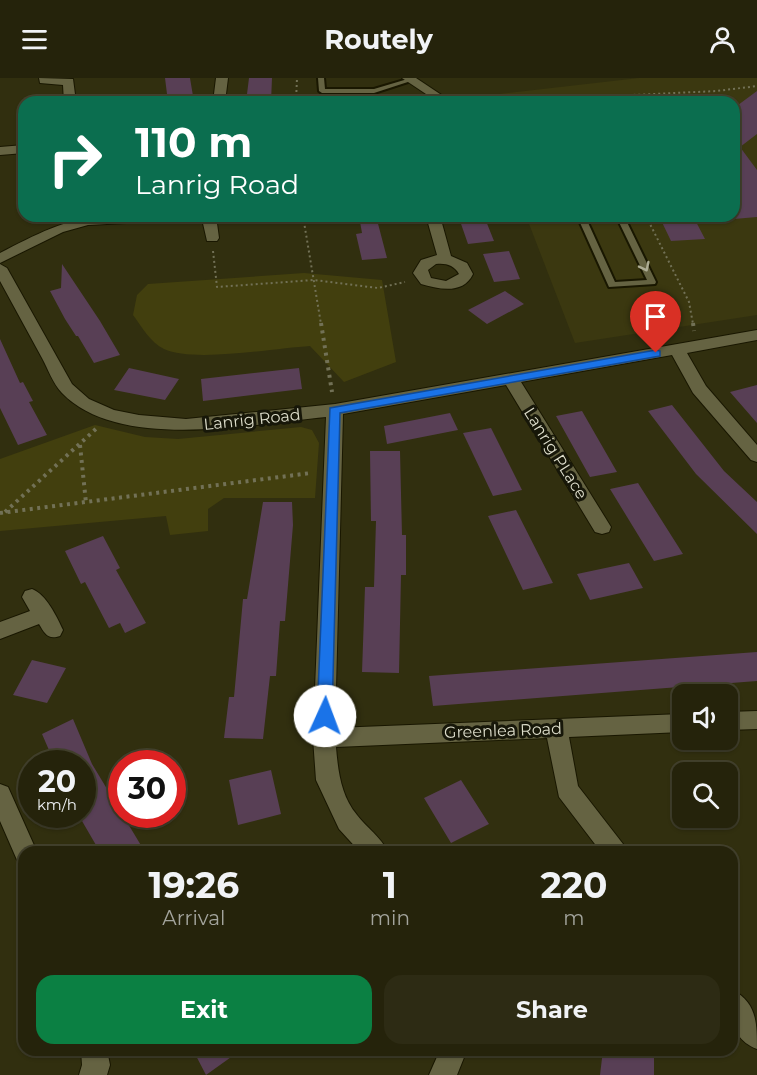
<!DOCTYPE html>
<html lang="en">
<head>
<meta charset="utf-8">
<style>
	:root { --surface:#25230b; --page:#2d2b14; --text:#f1f3f6; --muted:#a3a49d; --line:#42402c; --accent:#0b8043 }
	body { margin:0; font-family:Montserrat,sans-serif; background:var(--page); color:var(--text); height:100vh; display:flex; flex-direction:column; font-size:22px; white-space:nowrap }
	* { box-sizing:border-box; margin:0 }
	p { font-size:20px; color:var(--muted) }
	.icon { flex:none; width:33px; height:33px; fill:none; stroke:currentColor; stroke-width:2; stroke-linecap:round; stroke-linejoin:round }
	.map { position:relative; flex:1; overflow:hidden }
	.drawer { position:absolute; left:18px; top:768px; width:720px; height:210px; display:flex; flex-direction:column; background:var(--surface); border-radius:18px; box-shadow:0 2px 4px #0004,0 0 0 2px var(--line) }
	.drawer>* { flex:none }
	.guide { position:absolute; left:18px; top:18px; width:722px; height:126px; border-radius:18px; box-shadow:0 2px 4px #0004,0 0 0 2px var(--line); background:#0b6e4f; color:#fff; overflow:hidden }
	.fabs { position:absolute; left:672px; top:606px; display:grid; gap:12px }
	.fabs a { display:grid; place-items:center; width:66px; height:66px; border-radius:12px; background:var(--surface); box-shadow:0 2px 4px #0004,0 0 0 2px var(--line); font-size:30px }
	.speed { position:absolute; left:18px; top:672px; display:flex; gap:12px; font-size:30px; font-weight:700; text-align:center }
	.speed>* { display:grid; place-content:center; width:78px; height:78px; border-radius:50%; background:var(--surface); box-shadow:0 2px 4px #0004,0 0 0 2px var(--line); line-height:1 }
	.speed small { font-size:15px; font-weight:400 }
	.speed .limit { border:9px solid #d22; background:#fff; color:#111 }
	.pin { position:absolute; display:grid; place-items:center; width:51px; height:51px; color:#fff; margin:-62px -26px; border-radius:50% 50% 50% 0; rotate:-45deg; box-shadow:0 0 6px #0007 }
	.pin .icon { rotate:45deg }
	.me { position:absolute; width:66px; margin:-33px; rotate:2deg; stroke-linejoin:round; filter:drop-shadow(0 0 4px #0008) }
	.turn { display:flex; align-items:center; gap:21px; height:126px; padding:0 18px; font-size:27px }
	.turn .icon { width:78px; height:78px; stroke-width:2.5 }
	.turn b { display:block; font-size:42px; line-height:51px }
	.eta { display:flex; justify-content:space-evenly; align-items:center; height:102px; text-align:center }
	.eta b { font-size:36px; font-weight:700; line-height:42px }
	.action { display:flex; gap:12px; margin-top:auto; padding:12px 18px }
	.action a { flex:1; height:69px; border-radius:18px; background:var(--accent); color:#fff; font-size:24px; font-weight:700; line-height:69px; text-align:center }
	.action a+a { background:var(--page); color:var(--text) }
	header { display:flex; justify-content:space-between; align-items:center; height:78px; padding:0 18px; background:var(--surface); font-size:27px; font-weight:700 }
	.map>svg:first-child { display:block }
</style>
</head>
<body>
<header><svg class="icon" aria-label="menu" viewBox="0 0 24 24"><path d="M4 6h16M4 12h16M4 18h16"/></svg>Routely<svg class="icon" aria-label="person" viewBox="0 0 24 24"><circle cx="12" cy="8" r="4"/><path d="M4 21q1-7 8-7t8 7"/></svg></header>
<div class="map">
<svg width="757" height="997" viewBox="0 0 757 997">
	<rect width="100%" height="100%" fill="#312f0f"/>
	<path fill="#3b3810" d="M639,0H757V237L575,265L526,138H734V24H462L463,20Z"/>
	<path fill="#423f0e" d="M304,195L382,202L396,284L344,304L310,268C276,270 194,285 164,271C151,265 141,248 133,237L137,217L148,206Z
		M95,347L145,359L178,361L301,349L312,352L319,365L315,420H224L208,431V453L170,457L166,438L0,453V381Z"/>
	<path fill="#583f55" d="M165,0H190L194,24H168Z
		M249,0H272L271,24H246Z
		M757,13V56L740,69L757,92V139L734,141V30Z
		M359,138H376L387,180L362,182L356,156L362,155Z
		M484,138L494,163L468,166L459,140Z
		M659,138H693L705,161L671,163Z
		M509,173L520,201L494,204L483,176Z
		M62,186L100,243L120,277L94,285L78,258H76L65,241L50,213L61,210Z
		M505,213L524,226L487,246L468,232Z
		M0,261L20,305L23,304L33,323L29,324L47,357L18,367L0,330Z
		M129,290L179,301L165,322L114,312Z
		M299,290L302,311L203,323L201,301Z
		M757,307V345L730,314Z
		M672,327L724,393L757,424V456L696,396L648,333Z
		M582,333L617,394L590,399L556,338Z
		M450,335L458,352L387,366L384,348Z
		M491,350L522,412L493,418L463,355Z
		M370,373H400L402,457H406V497H401L399,595L362,594L365,509H374L376,443H371Z
		M638,405L683,476L654,483L610,411Z
		M263,424H292L293,447L285,543H280L276,598H270L263,661L224,660L229,619H234L243,521H247Z
		M516,432L553,505L523,512L488,438Z
		M103,458L120,490L116,492L146,545L125,555L120,545L109,550L85,504L81,506L65,473Z
		M629,485L643,510L590,522L577,496Z
		M757,574V603L433,628L429,598Z
		M32,582L66,590L47,625L13,617Z
		M73,641L92,686L145,774H100L82,743V686H55L42,656Z
		M271,692L281,736L238,747L229,702Z
		M461,702L489,746L451,765L424,720Z
		M193,972H241L206,997Z
		M603,972H654V997H600Z"/>
	<g fill="none" stroke-linecap="round" stroke-linejoin="round">
		<defs>
			<path id="lane" d="M318,0H324L325,11H374L411,0L414,2L374,15H322L319,13Z
				M577,138H585L615,204L647,202L616,138H624L656,204L655,206L609,209Z"/>
			<path id="street" d="M39,0L73,1L76,24H64L63,7L40,5Z
				M216,0H228L225,24H213Z
				M402,0H416L452,24H438Z
				M24,67V75L0,77V69Z
				M106,138H216L219,160L217,163H207L202,141L88,147L63,154L0,185V175C35,157 66,140 106,138Z
				M426,138H440L451,178L467,185L473,196C463,217 439,211 421,206L413,195L421,182L437,177ZM436,186C446,185 454,187 459,196L446,203L431,200L428,192Z
				M0,186L7,190L72,306L89,321L114,332L139,337L186,341L335,326L757,252V262L687,275L706,308L757,367V384L751,382L693,315L672,277L521,304L611,449L609,454L602,456L595,454L506,307L343,336L335,650L682,636V654L569,659L578,708L623,766L627,774H601L559,719L547,660L336,669C338,693 341,718 357,737C367,750 381,759 388,774H360L339,751L316,702L313,660L326,339C252,346 119,374 62,315C53,306 48,291 42,280C28,254 14,229 0,203Z
				M32,511C46,516 57,539 63,552L60,558C48,562 45,556 39,546L0,561V544L30,533L22,519L25,513Z
				M757,633V651L728,652V634Z
				M0,706L8,709L37,774H24V785L17,782L0,743Z
				M732,912C757,924 757,946 757,971C729,960 732,937 732,912Z
				M81,972H107L110,987L107,997H79L82,987Z
				M440,972H467L457,997H429Z"/>
		</defs>
		<use href="#lane" stroke="#191700" stroke-width="4"/>
		<use href="#street" stroke="#191700" stroke-width="2"/>
		<path stroke="#727156" stroke-width="2" stroke-dasharray="2 3" stroke-linecap="butt" d="M296,24L297,0
			M534,24H551
			M565,24L569,20L717,13L757,8
			M303,138L321,246
			M646,138L689,224L693,246
			M213,173L217,209L314,202L378,210L405,204"/>
		<path stroke="#727156" stroke-width="4" stroke-dasharray="3 4.5" stroke-linecap="butt" d="M321,245L332,314
			M693,245L694,253
			M80,367L86,425
			M5,434L97,350
			M0,435L311,395"/>
		<use href="#lane" fill="#656342" fill-rule="evenodd"/>
		<use href="#street" fill="#656342" fill-rule="evenodd"/>
	</g>
	<defs><path id="oneway-chevron" d="M-2-3.5L2.5 0L-2 3.5" fill="none" stroke-width="1.6" stroke-linecap="round" stroke-linejoin="round" transform="scale(1.5)"/></defs>
	<use stroke="#adac94" href="#oneway-chevron" transform="translate(645 189) rotate(64)"/>
	<path fill="#1a73e8" stroke="#114b97" stroke-width="1.5" d="M656,272L660,273V278L340,335L332,638L330,642L325,644L319,642L317,638L330,330Z"/>
	<g text-anchor="middle" stroke-width="6" stroke-linejoin="round" paint-order="stroke">
		<g font-size="16" fill="#ddddcb" stroke="#171709">
			<text transform="translate(252 341) rotate(-6)" y="6">Lanrig Road</text>
			<text transform="translate(556 375) rotate(58)" y="6">Lanrig PLace</text>
			<text transform="translate(503 652) rotate(-2)" y="6">Greenlea Road</text>
		</g>
	</g>
</svg>
<div class="fabs">
<a><svg class="icon" aria-label="sound" viewBox="0 0 24 24"><path d="M4 9h4l5-4v14l-5-4H4zM17 9q2 3 0 6"/></svg></a>
<a><svg class="icon" aria-label="search" viewBox="0 0 24 24"><circle cx="10" cy="10" r="6"/><path d="M15 15l6 6"/></svg></a>
</div>
<div class="speed"><div>20<small>km/h</small></div><div class="limit">30</div></div>
<div class="pin" style="left:656px;top:275px;background:#d93025"><svg class="icon" aria-label="arrive" viewBox="0 0 24 24"><path d="M6 21V4h12l-3 4 3 4H6"/></svg></div>
<svg class="me" style="left:325px;top:638px" viewBox="-20 -20 40 40"><circle r="19" fill="#fff"/><path d="M0-13L10 11 0 6-10 11z" fill="#1a73e8"/></svg>
<div class="guide">
<div class="turn"><svg class="icon" aria-label="right" viewBox="0 0 24 24"><path d="M7 20v-9h11M14 6l5 5-5 5"/></svg><div><b>110 m</b>Lanrig Road</div></div>
</div>
<section class="drawer">
<div class="eta">
<div><b>19:26</b><p>Arrival</p></div>
<div><b>1</b><p>min</p></div>
<div><b>220</b><p>m</p></div>
</div>
<div class="action"><a>Exit</a><a>Share</a></div>
</section>
</div>
</body>
</html>
